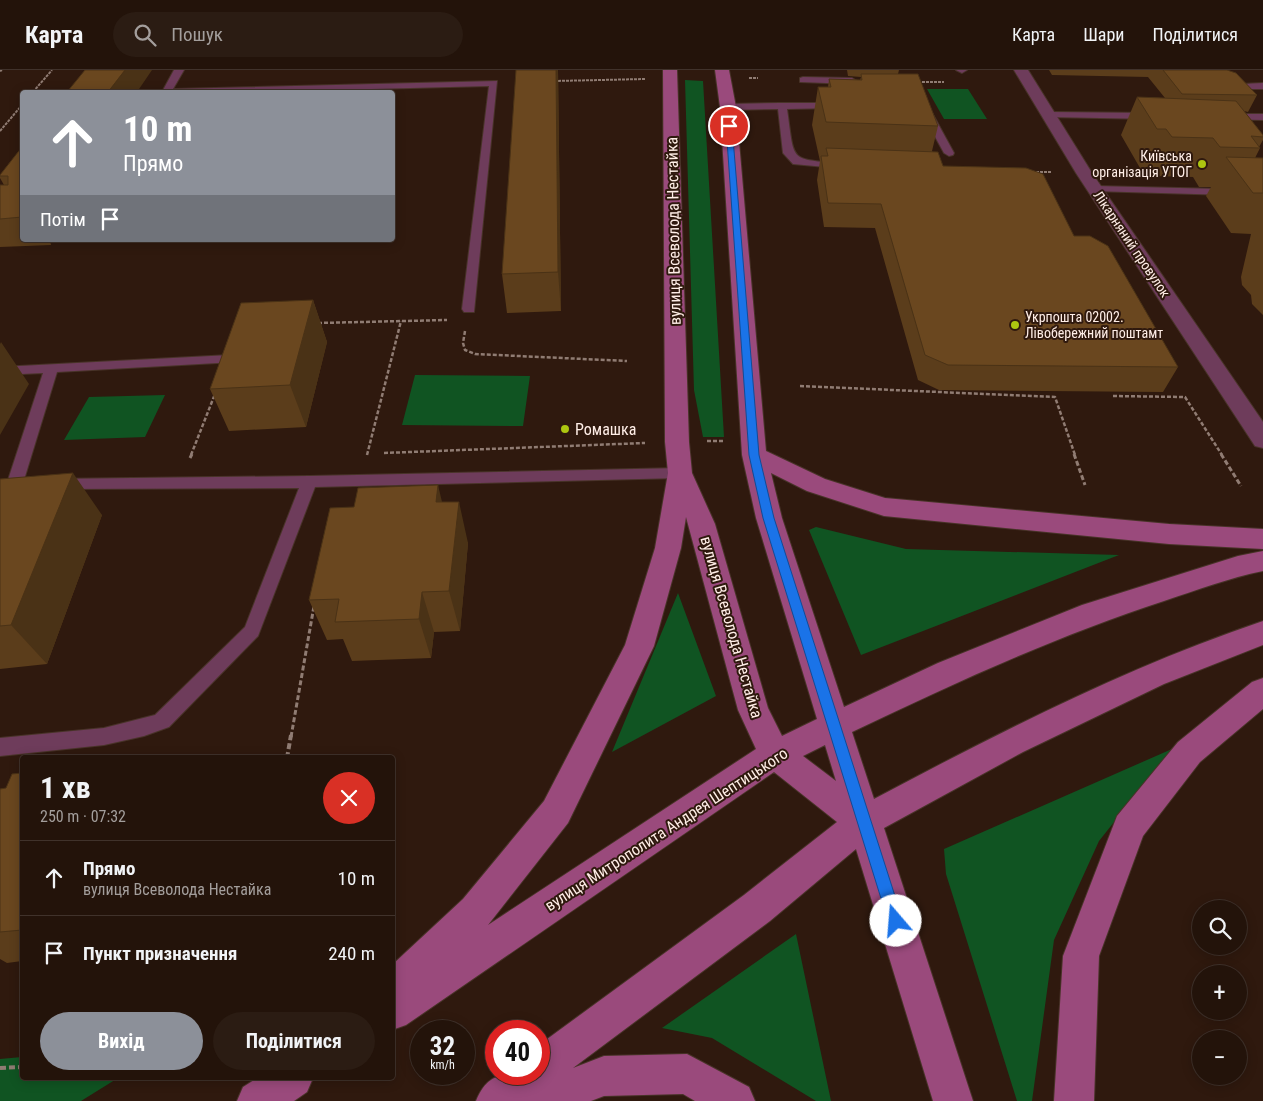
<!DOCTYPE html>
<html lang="uk">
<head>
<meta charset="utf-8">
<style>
	:root { --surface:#23130a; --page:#2b1c13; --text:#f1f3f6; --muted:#a39e9c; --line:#40322b; --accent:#8c9099 }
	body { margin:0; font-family:"Roboto Condensed",sans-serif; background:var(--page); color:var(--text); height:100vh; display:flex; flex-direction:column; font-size:19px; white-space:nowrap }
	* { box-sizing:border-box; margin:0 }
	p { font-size:16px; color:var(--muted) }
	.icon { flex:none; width:28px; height:28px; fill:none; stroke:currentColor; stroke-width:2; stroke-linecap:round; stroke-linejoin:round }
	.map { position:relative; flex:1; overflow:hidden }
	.side { position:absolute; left:20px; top:685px; width:375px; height:325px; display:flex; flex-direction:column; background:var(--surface); border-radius:5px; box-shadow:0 2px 12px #0003,0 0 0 1px var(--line) }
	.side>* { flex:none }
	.top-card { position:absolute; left:20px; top:20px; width:375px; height:152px; border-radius:5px; box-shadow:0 2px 12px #0003,0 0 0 1px var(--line); background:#8c9099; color:#fff; overflow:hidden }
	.tools { position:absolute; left:1192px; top:830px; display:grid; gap:10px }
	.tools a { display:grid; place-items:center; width:55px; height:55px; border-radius:50%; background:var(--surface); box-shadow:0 2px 12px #0003,0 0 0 1px var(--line); font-size:25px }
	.speed { position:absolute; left:410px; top:950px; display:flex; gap:10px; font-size:25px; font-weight:700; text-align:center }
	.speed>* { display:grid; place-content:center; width:65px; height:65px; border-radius:50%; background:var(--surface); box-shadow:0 2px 12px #0003,0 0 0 1px var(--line); line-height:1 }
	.speed small { font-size:12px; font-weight:400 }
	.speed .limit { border:8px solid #d22; background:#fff; color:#111 }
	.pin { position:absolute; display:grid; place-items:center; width:42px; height:42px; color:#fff; margin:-21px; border:2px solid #fff; border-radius:50%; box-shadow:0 1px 5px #0007 }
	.me { position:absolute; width:55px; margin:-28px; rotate:342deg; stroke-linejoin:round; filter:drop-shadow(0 0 4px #0008) }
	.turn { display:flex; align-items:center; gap:18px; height:105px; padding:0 20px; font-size:22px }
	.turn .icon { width:65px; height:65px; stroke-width:2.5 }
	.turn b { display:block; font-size:35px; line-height:42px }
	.then { display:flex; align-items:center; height:48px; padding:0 20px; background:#0003; gap:10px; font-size:19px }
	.round { display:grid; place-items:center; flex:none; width:52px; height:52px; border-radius:26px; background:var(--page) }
	.headline { display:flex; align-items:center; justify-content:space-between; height:85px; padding:0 20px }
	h1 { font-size:30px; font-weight:700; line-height:38px }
	.button { display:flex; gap:10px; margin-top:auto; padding:10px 20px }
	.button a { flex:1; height:58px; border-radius:30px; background:var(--accent); color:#fff; font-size:20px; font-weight:700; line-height:58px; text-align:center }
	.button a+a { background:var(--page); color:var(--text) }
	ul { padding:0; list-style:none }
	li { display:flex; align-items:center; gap:15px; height:75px; padding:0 20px; border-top:1px solid var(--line) }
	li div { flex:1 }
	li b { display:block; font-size:19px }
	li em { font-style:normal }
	header { display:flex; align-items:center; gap:30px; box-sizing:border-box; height:70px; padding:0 25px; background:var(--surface); border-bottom:1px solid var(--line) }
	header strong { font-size:24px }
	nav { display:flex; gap:28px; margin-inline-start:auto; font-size:18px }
	.search { width:350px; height:45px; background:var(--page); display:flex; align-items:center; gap:12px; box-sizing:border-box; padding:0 18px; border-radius:28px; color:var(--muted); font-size:19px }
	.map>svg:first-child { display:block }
</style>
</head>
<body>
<header>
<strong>Карта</strong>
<div class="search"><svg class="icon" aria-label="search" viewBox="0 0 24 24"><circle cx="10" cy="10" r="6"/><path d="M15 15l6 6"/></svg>Пошук</div>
<nav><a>Карта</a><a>Шари</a><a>Поділитися</a></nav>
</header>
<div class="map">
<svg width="1263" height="1031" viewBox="0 0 1263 1031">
	<rect width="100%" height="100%" fill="#2f190e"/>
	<path fill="#105422" d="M685,10L703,11L724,367H703L694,320Z
		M927,19H968L987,49H944Z
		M415,305L530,306L523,356L402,355Z
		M165,325L145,367L64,370L89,327Z
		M816,457L906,479L1119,485L861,585L809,460Z
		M678,523L716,626L612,682Z
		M1172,679L1099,771L1054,870L1032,1031H1017L946,804L944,779Z
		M796,864L831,1031H816L712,968L662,958Z
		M22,987V1008H118L81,1031H0V989Z"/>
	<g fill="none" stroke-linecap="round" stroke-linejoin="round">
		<defs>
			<path id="lane" d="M174,0H184L173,19L497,11L474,242H464L462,239L489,16L251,22H162Z
				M956,0H967L962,3Z
				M1197,0C1210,0 1215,9 1226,12C1238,16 1251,13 1263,13V19C1238,19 1215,21 1197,0Z
				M803,7L852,8L857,11L852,14L800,12V8Z
				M779,33H840V37L837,38L787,39C795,94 788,88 843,94L847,95V99L793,94L783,83L778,39L728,40L723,37L728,34Z
				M923,39L931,41L954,83L953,85L949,86L944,83L921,41Z
				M1050,42L1152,43L1157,46L1152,49L1047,47L1045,45Z
				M1225,44H1263V50L1221,49L1220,47Z
				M1096,116L1263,120V126L1092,121L1090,119Z
				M230,285L235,286L237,289L235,292L57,302L23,413L21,417H9L7,413L43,303L0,305V297Z
				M680,398L686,399L688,403L686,407L680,408L315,417L258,566L169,657L144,666L104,675L0,686V668L104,658L155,645L245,557L299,418L56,419L50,417L48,413L50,409L309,406Z"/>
			<path id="street" d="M1014,0H1028L1092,103L1263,352V378L1255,376L1076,103Z"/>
			<path id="secondary" d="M663,0H677L689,372L692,403L715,454L768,638L782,666L817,649L756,448L742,385L720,37L715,0H729L736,37L766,381L825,409L885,428L1169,454L1263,459V479L1169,474L884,446L807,421L771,403L782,448L844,637L938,593L1082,535L1238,486L1263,481V501C1229,508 1197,520 1164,531C1057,566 954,613 852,662L874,729C1000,662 1127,597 1263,551V575L1164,614L1023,682L884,758L973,1031H933L856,779L770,851L573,998L604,986L687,984L749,1017L755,1031H695L683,1024L604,1026L591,1031H476C489,999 508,1004 539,1004V975L744,825L837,752L774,702L406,955L392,960V895L463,829L544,731L625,575L655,478L668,403L665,372ZM686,447L738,640L756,679L488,855L568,753L654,576L681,478ZM825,675L836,711L803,686Z
				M1263,608V639L1200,692L1143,766L1099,886L1094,1031H1054L1063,886L1117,746L1178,672L1252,612Z
				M257,1008H313L307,1022L294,1031H237L243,1017Z"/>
		</defs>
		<use href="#lane" stroke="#483328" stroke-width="2"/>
		<use href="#street" stroke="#483328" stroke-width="2"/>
		<use href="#secondary" stroke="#483328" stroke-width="2"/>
		<path stroke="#907c73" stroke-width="2" stroke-dasharray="3 1" stroke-linecap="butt" d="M0,1L2,0
			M749,8H758
			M554,11L646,9
			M918,12H944
			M33,22L52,0
			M0,61L22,35
			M1036,102H1052"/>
		<path stroke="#907c73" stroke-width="2.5" stroke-dasharray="4 2" stroke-linecap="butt" d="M318,253L447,250
			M465,261L463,273L465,280L475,284L627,291
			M800,316L1055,327L1075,385
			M1113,326L1185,327L1222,385
			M707,371H723
			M384,383L645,373
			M191,385L215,324
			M367,385L401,251"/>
		<path stroke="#907c73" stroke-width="3" stroke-dasharray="5 2.5" stroke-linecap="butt" d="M1074,384L1085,415
			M1221,384L1241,416
			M190,388L192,384
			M291,667L314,536"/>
		<path stroke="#907c73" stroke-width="4" stroke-dasharray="6 3" stroke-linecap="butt" d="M287,688L291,665
			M0,998L22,997"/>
		<use href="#lane" fill="#6e3c5b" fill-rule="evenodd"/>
		<use href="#street" fill="#6e3c5b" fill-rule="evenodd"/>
		<use href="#secondary" fill="#9a4a7c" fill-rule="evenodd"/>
	</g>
	<path fill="#5b3d1b" d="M558,0L561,241L507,243L502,204Z
		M847,0H899L898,4L938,56L932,81L943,96L1074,166L1178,297L1163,322L939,320L918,310L875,158L824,157L817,110L820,91L812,55L818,17H828L829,9L860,10L861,7L848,6Z
		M1049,0H1227L1257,25L1248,42L1244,41L1263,65V70L1259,77L1260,78L1255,88H1263V245L1252,234L1251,225L1242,215L1241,207L1251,164L1231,163L1206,126L1211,117H1199L1193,107L1153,106L1148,98H1140L1121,65L1137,27L1165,28L1148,7L1052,5Z
		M22,77V170H50L51,175L0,177V115H4L0,108V105Z
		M313,230L327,272L306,357L229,361L210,319Z
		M0,409L102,445L47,594L0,599Z
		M442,432L468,473L460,561L434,562L431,588L352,591L343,569L327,570L309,530Z
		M22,703V891L7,893L0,889V719L6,718Z"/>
	<path fill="#4a3216" d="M125,0H152L137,22H108Z
		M556,0H558L561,241L558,202Z
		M313,230L327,272L306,357L290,315Z
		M1,272L29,314L0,365V274Z
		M73,403L102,445L47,594L11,555Z
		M438,415L448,457L436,432Z
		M459,432L468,473L460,561L449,521Z
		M422,522L434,562L431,588L419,549Z"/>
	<path fill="#6a471f" stroke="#4a3216" d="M85,0H125L108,22H67Z
		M516,0H556L558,202L502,204Z
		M1163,0H1227L1236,3L1257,25L1182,24Z
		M861,4H918L938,56L826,52L818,17H831L829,9L862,10Z
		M1137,27L1236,31L1263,65V67L1251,66L1260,78L1220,77L1213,68L1172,67L1166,59H1157Z
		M22,77V147L0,149V115H8V106H0V105Z
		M826,78L938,82L943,96L1026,98L1043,104L1074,166H1090L1108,176L1178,297L948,295L925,285L881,134L828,133L821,86H828Z
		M1226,87L1263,88V123H1253Z
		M313,230L290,315L210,319L241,233Z
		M73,403L11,555L0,556V409Z
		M438,415L436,432H459L449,521L422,522L419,549L335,552L339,529L309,530L330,438L354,437L358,418Z
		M22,703V860L0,862V719L6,718L12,704Z"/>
	<path fill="#1a73e8" stroke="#114b97" d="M729,54L732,56L759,385L774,448L903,851L901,857L896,859L890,857L888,851L763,448L749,385L726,56Z"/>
	<g fill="#adc610" stroke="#2f190e" stroke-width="2">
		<circle cx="1202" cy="94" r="5"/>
		<circle cx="1015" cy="255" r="5"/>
		<circle cx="565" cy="359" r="5"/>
	</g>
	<g text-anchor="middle" stroke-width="4" stroke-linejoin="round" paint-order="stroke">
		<g font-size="14" fill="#ffeee7" stroke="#2f190e" text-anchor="end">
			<text x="1192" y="91">Київська<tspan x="1192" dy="16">організація УТОГ</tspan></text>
			<text x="1025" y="252" text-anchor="start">Укрпошта 02002.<tspan x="1025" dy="16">Лівобережний поштамт</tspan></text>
		</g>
		<g font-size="14" fill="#ffeee7" stroke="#2f190e">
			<text transform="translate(1132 174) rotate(56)" y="5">Лікарняний провулок</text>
		</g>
		<g font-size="16" fill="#ffeee7" stroke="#2f190e">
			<text transform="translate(673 161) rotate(-91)" y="6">вулиця Всеволода Нестайка</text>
			<text transform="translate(732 557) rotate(74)" y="6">вулиця Всеволода Нестайка</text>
			<text transform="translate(666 759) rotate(-33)" y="6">вулиця Митрополита Андрея Шептицького</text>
		</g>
		<g font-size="16" fill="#ffeee7" stroke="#2f190e" text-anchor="start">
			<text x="575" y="365">Ромашка</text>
		</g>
	</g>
</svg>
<div class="tools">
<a><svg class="icon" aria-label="search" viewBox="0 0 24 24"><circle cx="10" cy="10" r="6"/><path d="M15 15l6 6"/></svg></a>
<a>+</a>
<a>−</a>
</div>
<div class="speed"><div>32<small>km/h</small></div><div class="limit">40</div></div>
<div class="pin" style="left:729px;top:56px;background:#d93025"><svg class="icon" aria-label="arrive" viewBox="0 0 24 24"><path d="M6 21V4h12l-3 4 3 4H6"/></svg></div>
<svg class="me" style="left:896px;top:851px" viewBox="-20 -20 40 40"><circle r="19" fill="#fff"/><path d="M0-13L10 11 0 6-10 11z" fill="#1a73e8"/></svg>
<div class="top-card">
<div class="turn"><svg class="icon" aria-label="ahead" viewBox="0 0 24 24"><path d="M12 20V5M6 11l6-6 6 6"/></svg><div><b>10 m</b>Прямо</div></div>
<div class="then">Потім<svg class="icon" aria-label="arrive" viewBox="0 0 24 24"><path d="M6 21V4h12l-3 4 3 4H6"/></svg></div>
</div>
<section class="side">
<div class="headline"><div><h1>1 хв</h1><p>250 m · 07:32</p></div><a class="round" style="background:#d93025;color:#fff"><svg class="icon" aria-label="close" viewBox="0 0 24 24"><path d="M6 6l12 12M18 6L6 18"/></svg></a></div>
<ul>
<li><svg class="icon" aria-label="ahead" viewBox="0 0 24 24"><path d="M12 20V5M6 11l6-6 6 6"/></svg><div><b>Прямо</b><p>вулиця Всеволода Нестайка</p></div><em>10 m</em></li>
<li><svg class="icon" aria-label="arrive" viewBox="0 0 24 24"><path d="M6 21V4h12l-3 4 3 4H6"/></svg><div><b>Пункт призначення</b></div><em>240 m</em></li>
</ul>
<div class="button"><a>Вихід</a><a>Поділитися</a></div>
</section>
</div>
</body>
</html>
